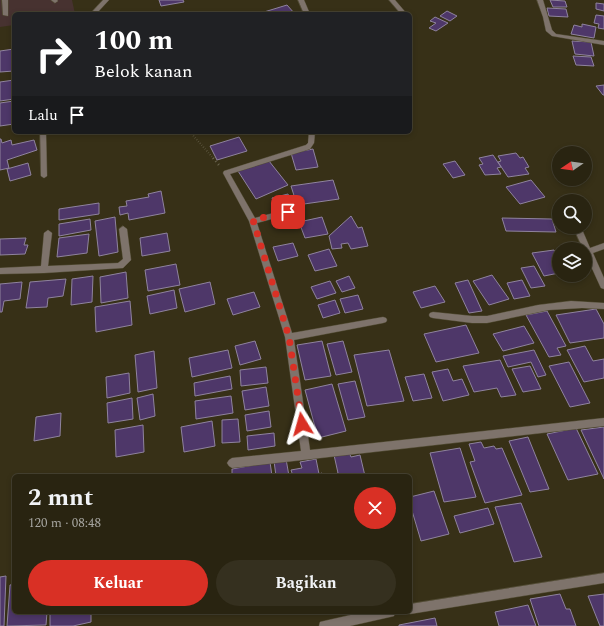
<!DOCTYPE html>
<html lang="id">
<head>
<meta charset="utf-8">
<style>
	:root { --surface:#292411; --page:#35301f; --text:#f1f3f6; --muted:#a5a49f; --line:#454131; --accent:#d93025 }
	body { margin:0; font-family:Spectral,serif; background:var(--page); color:var(--text); height:100vh; display:flex; flex-direction:column; font-size:15px; white-space:nowrap }
	* { box-sizing:border-box; margin:0 }
	p { font-size:13px; color:var(--muted) }
	.icon { flex:none; width:22px; height:22px; fill:none; stroke:currentColor; stroke-width:2; stroke-linecap:round; stroke-linejoin:round }
	.map { position:relative; flex:1; overflow:hidden }
	.details { position:absolute; left:12px; top:474px; width:400px; height:140px; display:flex; flex-direction:column; background:var(--surface); border-radius:6px; box-shadow:0 2px 6px #0003,0 0 0 1px var(--line) }
	.details>* { flex:none }
	.guide { position:absolute; left:12px; top:12px; width:400px; height:122px; border-radius:6px; box-shadow:0 2px 6px #0003,0 0 0 1px var(--line); background:#202124; color:#fff; overflow:hidden }
	.needle { width:26px; rotate:257deg }
	.controls { position:absolute; left:552px; top:146px; display:grid; gap:8px }
	.controls a { display:grid; place-items:center; width:40px; height:40px; border-radius:50%; background:var(--surface); box-shadow:0 2px 6px #0003,0 0 0 1px var(--line); font-size:20px }
	.pin { position:absolute; display:grid; place-items:center; width:34px; height:34px; color:#fff; margin:-17px; border-radius:8px; box-shadow:0 2px 6px #0006 }
	.me { position:absolute; width:44px; margin:-22px; rotate:352deg; stroke-linejoin:round; filter:drop-shadow(0 0 3px #0008) }
	.turn { display:flex; align-items:center; gap:14px; height:84px; padding:0 16px; font-size:18px }
	.turn .icon { width:52px; height:52px; stroke-width:2.5 }
	.turn b { display:block; font-size:28px; line-height:34px }
	.then { display:flex; align-items:center; height:38px; padding:0 16px; background:#0003; gap:8px; font-size:15px }
	.round { display:grid; place-items:center; flex:none; width:42px; height:42px; border-radius:21px; background:var(--page) }
	.headline { display:flex; align-items:center; justify-content:space-between; height:68px; padding:0 16px }
	h1 { font-size:24px; font-weight:700; line-height:30px }
	.primary-button { display:flex; gap:8px; margin-top:auto; padding:8px 16px }
	.primary-button a { flex:1; height:46px; border-radius:24px; background:var(--accent); color:#fff; font-size:16px; font-weight:700; line-height:46px; text-align:center }
	.primary-button a+a { background:var(--page); color:var(--text) }
	.map>svg:first-child { display:block }
</style>
</head>
<body>
<div class="map">
<svg width="604" height="626" viewBox="0 0 604 626">
	<rect width="100%" height="100%" fill="#373017"/>
	<path fill="#473230" d="M0,0H72L75,14H14V25L0,27Z"/>
	<path fill="#4e3769" stroke="#8f839e" d="M159,0H183L184,2L161,6Z
		M550,0L565,1L567,7H553Z
		M596,3L604,4V11L596,9Z
		M287,5L295,14H266L264,12Z
		M547,8L566,9L568,17L549,16Z
		M447,11L457,16L450,21L440,16Z
		M596,15L604,16V29L598,28L599,24L594,23Z
		M435,17L448,23L436,31L429,28L436,23L430,21Z
		M582,24L596,27L594,38L571,34L574,25L582,27Z
		M572,41L591,42L594,56L575,54Z
		M14,49V71L0,72V51Z
		M573,56L591,57L594,66L576,65Z
		M14,80V99L0,101V82Z
		M604,85V95H603L596,86Z
		M14,101V124L0,126V103Z
		M239,137L247,151L217,160L210,146Z
		M0,139H1L2,143L11,140L12,145L34,140L37,150L7,160L9,168L0,170Z
		M313,149L318,167L296,170L291,153Z
		M516,153L520,158L523,157L529,167L525,168L529,174L508,177L498,162L501,161L498,156Z
		M493,155L501,167L497,168L501,174L485,175L479,165L483,164L479,158Z
		M269,161L288,185L256,199L238,171Z
		M455,161L465,175L453,178L443,164Z
		M28,163L31,175L10,181L7,169Z
		M333,180L339,199L297,205L291,186Z
		M531,180L545,197L520,204L506,187Z
		M161,191L165,213L129,220L128,213L120,215L119,207L127,206L126,201L149,197L148,194Z
		M288,194L293,208L277,212L272,198Z
		M99,203V214L59,220V209Z
		M351,216L358,228L362,227L368,246L351,249L348,243L341,244L342,248L332,249L329,236Z
		M115,217L118,252L99,256L95,221Z
		M322,217L328,234L305,238L299,222Z
		M502,218L552,219L556,232L506,231Z
		M90,219L91,230L59,236V224Z
		M167,233L170,251L142,256L140,238Z
		M89,234L87,253L57,257L59,238Z
		M26,238L24,245H28L25,254L0,255V239Z
		M293,243L298,256L278,261L273,247Z
		M329,249L337,266L315,271L308,255Z
		M554,250L559,259V273L544,276L532,253Z
		M176,264L180,285L148,291L145,270Z
		M534,266L545,286L531,288L521,268Z
		M126,272L128,298L101,303L100,277Z
		M492,275L509,299L489,305L473,281Z
		M93,276L92,302L71,305L72,279Z
		M349,276L355,288L342,292L336,281Z
		M66,279L63,296L48,298L47,307L26,308L30,282Z
		M468,280L482,311L469,313L455,283Z
		M522,280L530,296L514,299L507,283Z
		M330,281L336,293L317,299L311,287Z
		M22,282L20,299L4,301L2,312H0V284Z
		M210,282L215,304L185,312L179,289Z
		M435,286L445,302L421,308L413,292Z
		M174,290L177,308L150,314L147,296Z
		M254,292L260,307L233,315L227,299Z
		M358,295L363,309L345,313L340,299Z
		M335,300L340,313L323,318L318,305Z
		M130,301L132,325L96,332L95,307Z
		M596,309L604,324V338L570,343L556,315Z
		M547,311L566,346L557,348L561,355L549,357L526,315Z
		M466,325L479,353L436,362L424,334Z
		M524,326L534,343L503,351L493,334Z
		M255,341L261,359L240,365L235,346Z
		M322,341L331,376L305,380L297,345Z
		M343,341L352,372L336,375L327,344Z
		M585,346L593,361L604,359V378L584,382L567,350Z
		M228,350L232,368L192,377L189,358Z
		M389,350L404,401L367,406L354,355Z
		M534,350L546,375L538,377L531,362L508,367L503,356Z
		M154,351L157,388L138,392L135,355Z
		M500,360L516,395L501,397L497,388L474,392L463,366Z
		M569,362L590,403L570,407L549,366Z
		M530,366L541,389L523,392L512,369Z
		M266,367L268,383L241,386L240,370Z
		M448,369L453,381L462,379L469,395L443,401L432,372Z
		M129,373L130,393L107,398L106,377Z
		M424,374L432,398L413,401L405,377Z
		M230,376L232,389L195,396L194,383Z
		M355,381L365,417L348,420L338,384Z
		M332,384L346,431L318,438L305,390Z
		M266,387L269,406L245,410L242,391Z
		M153,394L155,416L140,420L137,398Z
		M231,396L233,413L196,419L195,401Z
		M132,398L133,419L108,423L107,403Z
		M269,411L271,427L247,431L245,415Z
		M61,413L60,436L34,441L36,417Z
		M238,419L240,442L222,443V420Z
		M212,421L215,446L184,452L181,427Z
		M143,425L144,452L116,457L115,430Z
		M604,427V479L581,430Z
		M576,428L598,474L568,480L547,434Z
		M274,433L275,446L248,450L247,436Z
		M528,437L549,489L530,492L509,441Z
		M481,442L484,448L494,446L496,449L502,448L522,495L485,503L470,462L475,461L469,444Z
		M460,448L476,497L444,502L430,453Z
		M349,452L351,457L360,455L365,476H329L338,473L334,455Z
		M286,459L289,476H276L274,461Z
		M316,459L319,474L322,473L323,476H293L291,470L302,468L300,462Z
		M270,462L272,476H232V469Z
		M434,491L449,534L421,541L410,504V497Z
		M521,503L542,557L514,562L495,507Z
		M488,508L494,524L460,533L454,516Z
		M6,576L4,626H0V577Z
		M14,584V612H47L46,625L7,626L10,585Z
		M560,594L566,609H570L576,626H539L530,599Z
		M604,594V626H600L588,596Z
		M528,605L536,626H499L495,612Z
		M50,612H91V622L73,626H50Z
		M435,618L437,626H399V625Z"/>
	<g fill="none" stroke-linecap="round" stroke-linejoin="round">
		<defs>
			<path id="lane" d="M2,0H8V16L3,15Z
				M51,0H57L58,1L55,3Z"/>
			<path id="street" d="M103,0H109L96,14H90Z
				M298,0H304L310,14H304Z
				M389,0H395L407,14H401Z
				M537,0H543L552,30L556,34L604,41V45L552,36L546,31L543,17Z
				M40,132H46L47,176L44,178L41,176Z
				M309,132H315L314,143L310,149L230,174L255,218L288,209L292,212L290,214L257,223L292,333L383,317L386,318L387,320L386,322L383,323L294,340L310,450L604,418V426L232,468L229,466L227,463L229,460L232,458L301,451L285,337L249,221L223,173L224,171L306,145L308,143Z
				M123,226L127,229L131,260L123,268L44,273L0,274V268L41,266L44,233L48,230L52,233L48,266L118,263L123,259L119,229Z
				M573,227H581L590,248L604,243V249L593,253L604,278V289L601,288L600,286L585,253V249H583Z
				M571,301L604,303V309L582,308L549,310L487,323H472L433,318L430,317L429,315L430,313L433,312L472,316H487L538,305Z
				M604,573V583L410,614L406,612H410V604Z
				M364,612H395L394,616L390,617L350,626H319L320,622L324,621Z"/>
		</defs>
		<use href="#lane" stroke="#524c34" stroke-width="1"/>
		<use href="#street" stroke="#524c34" stroke-width="1"/>
		<path stroke="#6c6651" stroke-width="2" stroke-dasharray="0.5 2" stroke-linecap="butt" d="M190,132L214,159"/>
		<path stroke="#6c6651" stroke-width="2.5" stroke-dasharray="1 3" stroke-linecap="butt" d="M213,158L219,165"/>
		<use href="#lane" fill="#7e736b" fill-rule="evenodd"/>
		<use href="#street" fill="#7e736b" fill-rule="evenodd"/>
	</g>
	<g fill="none" stroke-linecap="round" stroke-linejoin="round">
		<path stroke="#d93025" stroke-width="7" stroke-dasharray="0 12.6" d="M288,212L253,220L289,337L302,424"/>
	</g>
</svg>
<div class="controls">
<a><svg class="needle" viewBox="-14 -14 28 28"><path d="M0-13l5 13h-10z" fill="#e53935"/><path d="M0 13l5-13h-10z" fill="#a5a49f"/></svg></a>
<a><svg class="icon" aria-label="search" viewBox="0 0 24 24"><circle cx="10" cy="10" r="6"/><path d="M15 15l6 6"/></svg></a>
<a><svg class="icon" aria-label="layers" viewBox="0 0 24 24"><path d="M12 4l9 5-9 5-9-5zM3 14l9 5 9-5"/></svg></a>
</div>
<div class="pin" style="left:288px;top:212px;background:#d93025"><svg class="icon" aria-label="arrive" viewBox="0 0 24 24"><path d="M6 21V4h12l-3 4 3 4H6"/></svg></div>
<svg class="me" style="left:302px;top:424px" viewBox="-20 -20 40 40"><path d="M0-17L14 15 0 8-14 15z" fill="#d93025" stroke="#fff" stroke-width="4"/></svg>
<div class="guide">
<div class="turn"><svg class="icon" aria-label="right" viewBox="0 0 24 24"><path d="M7 20v-9h11M14 6l5 5-5 5"/></svg><div><b>100 m</b>Belok kanan</div></div>
<div class="then">Lalu<svg class="icon" aria-label="arrive" viewBox="0 0 24 24"><path d="M6 21V4h12l-3 4 3 4H6"/></svg></div>
</div>
<section class="details">
<div class="headline"><div><h1>2 mnt</h1><p>120 m · 08:48</p></div><a class="round" style="background:#d93025;color:#fff"><svg class="icon" aria-label="close" viewBox="0 0 24 24"><path d="M6 6l12 12M18 6L6 18"/></svg></a></div>
<div class="primary-button"><a>Keluar</a><a>Bagikan</a></div>
</section>
</div>
</body>
</html>
